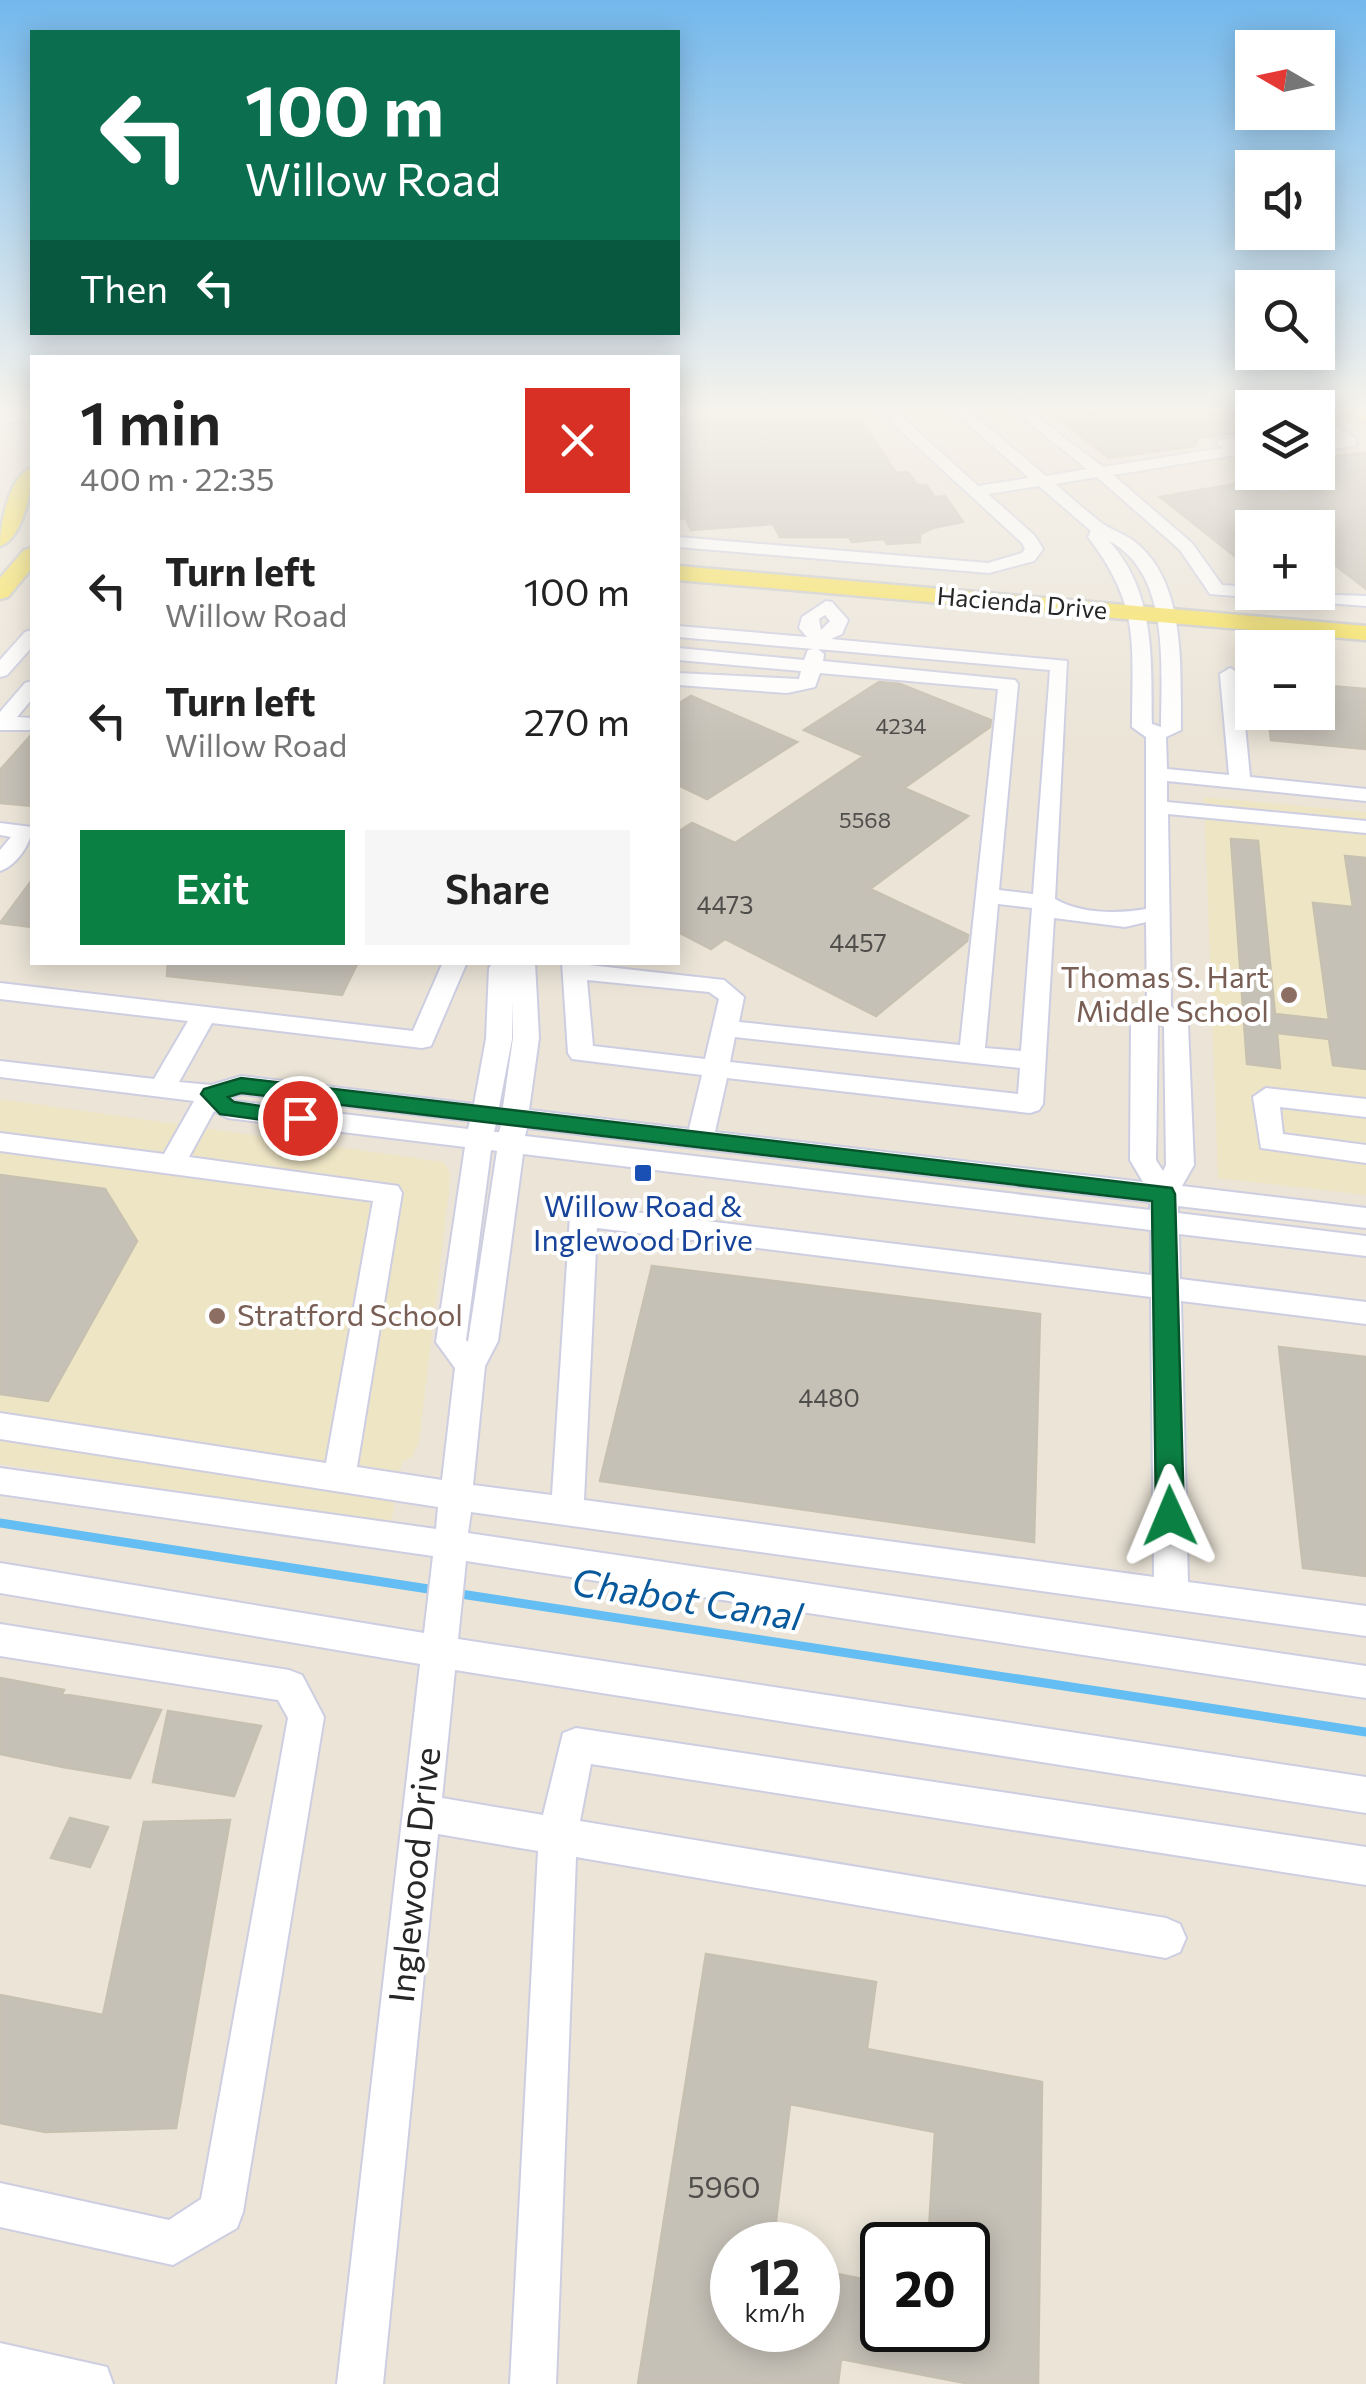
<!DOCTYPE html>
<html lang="en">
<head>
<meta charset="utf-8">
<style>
	:root { --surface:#fff; --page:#f6f6f6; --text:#222; --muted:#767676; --accent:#0b8043 }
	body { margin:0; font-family:Commissioner,sans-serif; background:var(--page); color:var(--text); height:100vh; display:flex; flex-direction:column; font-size:38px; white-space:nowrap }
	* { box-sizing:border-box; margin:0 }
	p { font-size:32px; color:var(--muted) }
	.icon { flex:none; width:55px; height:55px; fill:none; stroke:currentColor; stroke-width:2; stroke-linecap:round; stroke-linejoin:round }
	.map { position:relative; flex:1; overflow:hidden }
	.sheet { position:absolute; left:30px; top:355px; width:650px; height:610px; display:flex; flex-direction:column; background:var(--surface); border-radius:0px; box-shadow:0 5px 25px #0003 }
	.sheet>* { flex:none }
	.top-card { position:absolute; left:30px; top:30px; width:650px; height:305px; border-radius:0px; box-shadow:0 5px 25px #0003; background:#0b6e4f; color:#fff; overflow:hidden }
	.needle { width:65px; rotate:279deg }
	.tools { position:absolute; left:1235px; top:30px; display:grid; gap:20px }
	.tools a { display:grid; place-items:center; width:100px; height:100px; border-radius:0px; background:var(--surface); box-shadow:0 5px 25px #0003; font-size:50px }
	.speed { position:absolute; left:710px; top:2222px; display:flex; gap:20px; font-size:50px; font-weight:700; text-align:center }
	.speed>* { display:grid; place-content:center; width:130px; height:130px; border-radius:50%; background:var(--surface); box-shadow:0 5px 25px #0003; line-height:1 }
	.speed small { font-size:25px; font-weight:400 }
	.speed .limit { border:5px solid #111; border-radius:15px; background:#fff; color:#111 }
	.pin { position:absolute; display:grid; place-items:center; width:85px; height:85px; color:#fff; margin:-42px; border:5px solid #fff; border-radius:50%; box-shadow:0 2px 10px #0007 }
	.me { position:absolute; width:110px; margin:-55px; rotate:359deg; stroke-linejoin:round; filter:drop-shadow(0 0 8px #0008) }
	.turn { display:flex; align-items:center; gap:35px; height:210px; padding:0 50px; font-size:45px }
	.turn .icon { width:130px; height:130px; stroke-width:2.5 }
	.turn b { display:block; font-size:70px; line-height:85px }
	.then { display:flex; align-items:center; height:95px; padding:0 50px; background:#0003; gap:20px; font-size:38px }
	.round { display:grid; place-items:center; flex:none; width:105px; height:105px; border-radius:0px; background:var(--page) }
	.head { display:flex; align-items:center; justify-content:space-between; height:170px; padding:0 50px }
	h1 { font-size:60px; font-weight:600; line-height:75px }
	.cta { display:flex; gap:20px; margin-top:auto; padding:20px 50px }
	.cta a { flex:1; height:115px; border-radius:0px; background:var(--accent); color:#fff; font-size:40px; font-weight:600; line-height:115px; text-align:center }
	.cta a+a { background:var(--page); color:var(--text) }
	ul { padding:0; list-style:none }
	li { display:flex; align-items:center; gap:30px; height:130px; padding:0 50px }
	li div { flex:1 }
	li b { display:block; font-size:38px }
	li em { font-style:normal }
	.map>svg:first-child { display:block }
</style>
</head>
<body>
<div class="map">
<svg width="1366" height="2384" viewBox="0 0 1366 2384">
	<rect width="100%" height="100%" fill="#ebe4d7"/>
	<path fill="#eee5c5" d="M1204,797L1366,812V1195L1218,1178Z
		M0,1099L443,1162L450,1171L449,1191L419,1442L412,1457L402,1462L391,1524L0,1464Z"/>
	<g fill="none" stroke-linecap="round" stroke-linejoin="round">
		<path stroke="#64bef3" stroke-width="9" d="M0,1523L435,1590
			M454,1593L1366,1732"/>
	</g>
	<path fill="#c6c1b7" stroke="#c6c0b1" stroke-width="2.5" fill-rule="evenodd" d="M678,410H854L896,473L908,472L917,485H926L935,497L945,496L963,522L933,528L920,534V542L887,544L884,539L852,542L849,537H780L773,524L691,530L686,518L678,519Z
		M1113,410H1239L1252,419V431L1199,438L1194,446L1109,458L1057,418Z
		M1366,453V589L1318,552V528H1252V555L1237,558L1160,497L1262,479L1284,494L1301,486L1288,475L1318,472V458Z
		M879,682L900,684L991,720L990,727L904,788L968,816L870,889L968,935L967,941L876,1016L725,939L711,949L678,932V832L692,823L735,843L864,756L804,730Z
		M1318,685L1366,689V749L1271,740L1268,712H1318Z
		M691,696L797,742L707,799L678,785V704Z
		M32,734V806L0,803V770Z
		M1231,839L1258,841L1275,1014L1329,1020L1313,903L1353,907L1345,856L1366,858V1069L1333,1065L1329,1039L1277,1033L1280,1068L1247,1064Z
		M32,880V927L0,923Z
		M168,962H358L342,995L167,976Z
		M0,1175L105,1189L137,1241L48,1401L0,1394Z
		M652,1266L1040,1314L1034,1542L600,1481Z
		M1279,1347L1366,1357V1576L1303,1568Z
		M0,1678L64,1690L62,1694L161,1710L130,1778L63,1767L0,1754Z
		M168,1711L261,1726L234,1796L153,1782Z
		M70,1818L108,1827L90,1867L51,1858Z
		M230,1820L176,2128L45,2132L0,2123V1995L103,2015L144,1822Z
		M706,1954L876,1982L867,2049L1042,2082L1038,2384H970L841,2359L838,2384H638ZM790,2104L935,2132L928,2245H968V2330H882V2283L818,2270V2330H732V2245H773Z"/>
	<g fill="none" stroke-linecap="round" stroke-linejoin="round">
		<defs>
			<path id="minor" d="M878,410H894L978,486L1029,478L952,410H968L1046,476L1087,469L1013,410H1028L1103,467L1223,448L1217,443L1220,440L1252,435V443L1239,446L1245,451L1242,454L1113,475L1192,543L1222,585L1252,587V592L1366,596V606L1210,594L1180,550L1097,477L1055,484C1071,497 1087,512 1103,524C1112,530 1122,533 1131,539C1188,579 1180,670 1181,730L1166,737L1167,769L1229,775L1220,674L1230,668L1240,674L1250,777L1366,789V801L1167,781V802L1366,821V833L1168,814L1171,1006L1188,1025L1194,1165L1182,1186L1366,1208V1228L1178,1206V1213L1366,1236V1256L1179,1234L1180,1279L1366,1302V1324L1181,1301L1188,1582L1366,1606V1636L471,1512L468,1533L1366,1666V1698L466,1561L458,1639L1366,1777V1813L455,1670L442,1798L543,1815L563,1733L576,1728L1366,1847V1885L591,1764L580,1821L1166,1918L1180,1924L1186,1938L1180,1952L1166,1958L576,1857L556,2384H510L538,1851L438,1834L383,2384H337L420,1664L0,1593V1563L424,1633L433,1556L0,1494V1468L436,1529L438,1507L0,1439V1413L326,1463L373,1201L0,1151V1133L164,1154L194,1101L0,1077V1061L154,1079L188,1021L0,999V983L413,1031L443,962H467L431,1046L422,1048L212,1023L179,1082L211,1085L241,1076L474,1104L486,1039L489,968L493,962H535L539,1038L529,1110L689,1129L702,1075L572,1059L568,1053L562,962L724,980L744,997L739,1022L960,1045L998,689L820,673L815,687L787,693L678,685V673L799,679L801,671L678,660V648L804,660L808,650L814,649L678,637V626L807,637L799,628L802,617L826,601L832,602L848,620L842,634L831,639L1067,661L1055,899C1080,914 1118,914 1146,909V737L1132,727C1132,644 1141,606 1088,537L1091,531L1039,486L988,494L1035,536L1043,549L1034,561L989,573L678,547V537L988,563L1022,553L1025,549L1022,543ZM1109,541C1171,573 1161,668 1161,727L1152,724C1151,659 1156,593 1109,541ZM825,615L830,621L821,630L819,619ZM818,649L1050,670L1033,894L999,890L1018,684L1015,680L823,661L824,654ZM998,904L1032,908L1021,1051L985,1048ZM1054,918L1125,927L1146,922L1147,1006L1131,1022L1130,1160L1143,1182L715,1132L727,1078L1030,1113L1039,1110L1043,1104ZM587,980L709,992L719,999L705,1059L593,1046ZM512,1000L513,1038L503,1107H499L512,1039ZM1158,1022L1164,1027L1166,1165L1163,1171L1156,1160ZM735,1037L1020,1068L1018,1094L730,1062ZM242,1094L470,1121L468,1129L235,1101L231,1097ZM214,1111L228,1118L465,1147L436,1342L455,1368L442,1480L357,1467L402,1193L398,1186L189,1157ZM496,1124L501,1125L499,1132H494ZM527,1128L1150,1202V1210L525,1136ZM491,1150L497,1151L468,1342L466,1340ZM523,1154L1151,1230V1275L584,1206L574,1209L570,1216L552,1495L473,1485L485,1366L498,1341ZM597,1228L1151,1297L1154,1577L584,1500Z
				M32,412V420L0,424V414Z
				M1318,415L1356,439V445L1318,452V442L1337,439L1318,426Z
				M1260,472H1279L1297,487L1283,490Z
				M32,630V647L7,675L0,677V660L25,632Z
				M32,681V699L17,717L32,718V730H0V712L25,683Z
				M0,823L32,827C32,843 16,866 0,871V850L11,837L0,835Z
				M1266,1088L1366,1099V1117L1280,1107L1283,1134L1366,1145V1163L1261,1148L1253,1097Z
				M0,1624L289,1670L302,1675L324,1717L243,2212L237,2228L173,2265L0,2227V2183L169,2220L201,2199L288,1718L278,1700L0,1656Z
				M0,2343L107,2367L113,2384H0Z"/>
			<path id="major" d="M1345,410H1366V423Z
				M32,468C33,488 22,540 0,546C0,525 9,475 32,468Z
				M32,548V568L8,597L0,599V578L24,550Z
				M678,566L1366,626V640L678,580Z"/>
		</defs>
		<use href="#minor" stroke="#cdcee1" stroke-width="4"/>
		<use href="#major" stroke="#c7c7c7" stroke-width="5"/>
		<use href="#minor" fill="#fff" fill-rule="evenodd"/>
		<use href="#major" fill="#f6e051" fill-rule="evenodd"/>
	</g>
	<linearGradient id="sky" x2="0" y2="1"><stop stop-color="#73b8ec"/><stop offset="0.55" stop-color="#f6f3ed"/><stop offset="1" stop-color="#f6f3ed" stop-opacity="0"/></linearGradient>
	<rect width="1366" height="744" fill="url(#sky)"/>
	<path fill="#0b8043" stroke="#07532c" stroke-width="2.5" d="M241,1078L1172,1188L1175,1194L1184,1516L1180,1524L1170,1528L1160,1524L1156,1516L1152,1201L241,1093L228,1097L234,1102L308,1113L311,1118L300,1125L220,1114L201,1094L204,1089Z"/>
	<g fill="#8d6e63" stroke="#fff" stroke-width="4">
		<circle cx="1289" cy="995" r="10"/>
		<circle cx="217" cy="1316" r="10"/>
	</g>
	<rect fill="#1a4fb4" stroke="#fff" stroke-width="4" x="633" y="1163" width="20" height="20" rx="5"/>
	<g text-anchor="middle" stroke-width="8" stroke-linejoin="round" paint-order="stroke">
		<g font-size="22" fill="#4f4e4b">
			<text x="901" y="734">4234</text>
			<text x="865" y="828">5568</text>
		</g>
		<g font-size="25" fill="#272727" stroke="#fff">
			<text transform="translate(1022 603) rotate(5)" y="9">Hacienda Drive</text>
		</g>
		<g font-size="25" fill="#4f4e4b">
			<text x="725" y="914">4473</text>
			<text x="858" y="952">4457</text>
			<text x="829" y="1407">4480</text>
		</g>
		<g font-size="30" fill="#785e54" stroke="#fff" text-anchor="end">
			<text x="1269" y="988">Thomas S. Hart<tspan x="1269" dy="34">Middle School</tspan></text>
			<text x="237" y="1326" text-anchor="start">Stratford School</text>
		</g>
		<g font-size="30" fill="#164399" stroke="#fff">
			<text x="643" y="1217">Willow Road &amp;<tspan x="643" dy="34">Inglewood Drive</tspan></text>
		</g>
		<g font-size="30" fill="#4f4e4b">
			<text x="724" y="2198">5960</text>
		</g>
		<g font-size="35" fill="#272727" stroke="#fff">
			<text transform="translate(415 1875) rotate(-84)" y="12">Inglewood Drive</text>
		</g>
		<g font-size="38" font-style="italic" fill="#07599b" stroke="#fff">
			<text transform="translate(687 1600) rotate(9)" y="13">Chabot Canal</text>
		</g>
	</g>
</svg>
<div class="tools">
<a><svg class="needle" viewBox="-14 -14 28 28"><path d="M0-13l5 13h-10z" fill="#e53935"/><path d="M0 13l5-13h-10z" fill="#767676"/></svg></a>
<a><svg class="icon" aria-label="sound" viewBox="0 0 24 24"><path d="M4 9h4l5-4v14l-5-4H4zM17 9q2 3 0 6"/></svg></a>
<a><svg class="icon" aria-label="search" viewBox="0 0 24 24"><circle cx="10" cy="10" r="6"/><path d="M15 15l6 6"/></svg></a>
<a><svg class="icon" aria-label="layers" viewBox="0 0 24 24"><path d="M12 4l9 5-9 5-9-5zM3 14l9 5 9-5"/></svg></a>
<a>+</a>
<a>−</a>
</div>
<div class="speed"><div>12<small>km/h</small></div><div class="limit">20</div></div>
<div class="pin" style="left:300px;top:1118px;background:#d93025"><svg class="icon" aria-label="arrive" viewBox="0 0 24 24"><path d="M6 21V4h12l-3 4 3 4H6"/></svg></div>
<svg class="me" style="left:1170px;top:1516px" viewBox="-20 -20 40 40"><path d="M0-17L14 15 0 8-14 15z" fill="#0b8043" stroke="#fff" stroke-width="4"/></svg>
<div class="top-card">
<div class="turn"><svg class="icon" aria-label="left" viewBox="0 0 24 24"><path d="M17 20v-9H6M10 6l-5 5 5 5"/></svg><div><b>100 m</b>Willow Road</div></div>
<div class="then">Then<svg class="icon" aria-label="left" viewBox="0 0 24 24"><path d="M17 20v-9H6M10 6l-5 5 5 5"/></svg></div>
</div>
<section class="sheet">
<div class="head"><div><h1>1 min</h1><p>400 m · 22:35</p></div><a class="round" style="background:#d93025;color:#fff"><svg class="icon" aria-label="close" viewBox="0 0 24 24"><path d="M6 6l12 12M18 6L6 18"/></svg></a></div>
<ul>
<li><svg class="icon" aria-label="left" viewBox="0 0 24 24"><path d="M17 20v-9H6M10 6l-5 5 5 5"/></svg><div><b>Turn left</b><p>Willow Road</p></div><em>100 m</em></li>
<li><svg class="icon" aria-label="left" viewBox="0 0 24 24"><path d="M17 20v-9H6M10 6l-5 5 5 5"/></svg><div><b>Turn left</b><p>Willow Road</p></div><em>270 m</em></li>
</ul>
<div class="cta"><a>Exit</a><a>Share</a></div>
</section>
</div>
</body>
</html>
